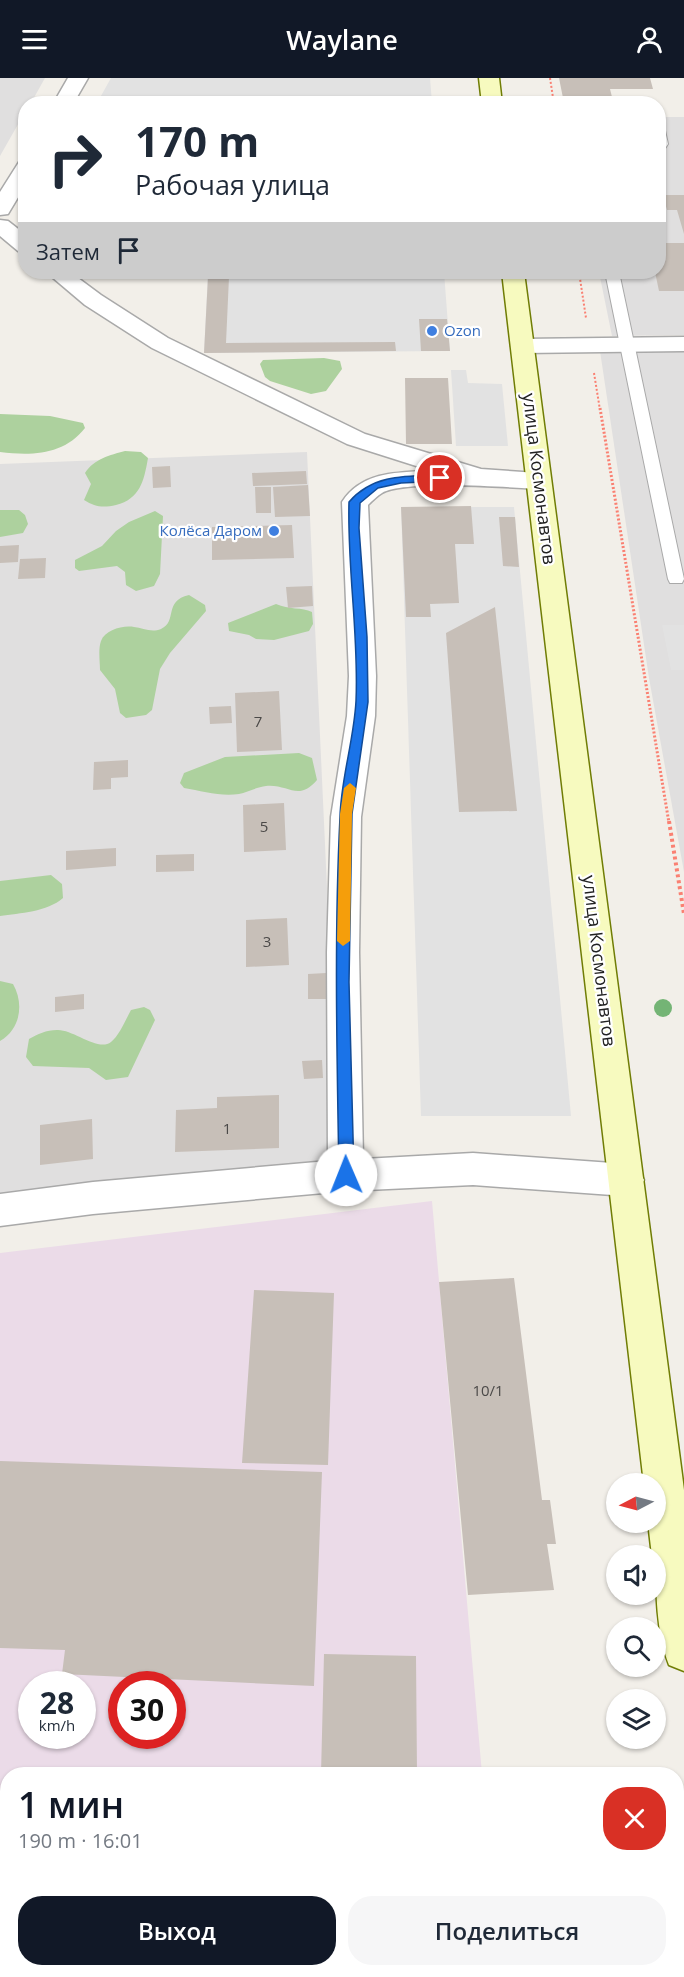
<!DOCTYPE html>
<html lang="ru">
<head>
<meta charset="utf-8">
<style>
	:root { --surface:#fff; --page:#f6f6f7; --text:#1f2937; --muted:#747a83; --accent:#111827 }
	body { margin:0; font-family:"Open Sans",sans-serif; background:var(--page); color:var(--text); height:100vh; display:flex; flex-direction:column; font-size:22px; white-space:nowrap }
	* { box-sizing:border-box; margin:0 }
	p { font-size:20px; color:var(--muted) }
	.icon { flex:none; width:33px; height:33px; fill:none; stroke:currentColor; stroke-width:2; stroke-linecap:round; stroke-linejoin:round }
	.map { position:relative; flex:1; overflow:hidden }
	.panel { position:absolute; left:0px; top:1689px; width:684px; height:210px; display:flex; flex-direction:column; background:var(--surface); border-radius:24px 24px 0 0; box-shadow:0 2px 4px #0004 }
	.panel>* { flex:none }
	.top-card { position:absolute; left:18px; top:18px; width:648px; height:183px; border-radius:24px; box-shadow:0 2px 4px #0004; background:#fff; color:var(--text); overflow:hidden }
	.needle { width:39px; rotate:264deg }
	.fabs { position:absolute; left:606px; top:1395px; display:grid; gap:12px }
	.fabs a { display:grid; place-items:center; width:60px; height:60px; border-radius:50%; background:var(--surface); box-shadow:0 2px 4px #0004; font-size:30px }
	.speed { position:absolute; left:18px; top:1593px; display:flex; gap:12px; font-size:30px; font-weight:700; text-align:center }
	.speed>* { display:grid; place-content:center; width:78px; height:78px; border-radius:50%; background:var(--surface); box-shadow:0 2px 4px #0004; line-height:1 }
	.speed small { font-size:15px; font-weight:400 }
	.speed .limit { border:9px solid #d22; background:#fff; color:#111 }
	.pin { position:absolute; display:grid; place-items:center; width:51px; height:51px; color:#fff; margin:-26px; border:3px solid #fff; border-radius:50%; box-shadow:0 2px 6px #0007 }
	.me { position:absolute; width:66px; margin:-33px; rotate:359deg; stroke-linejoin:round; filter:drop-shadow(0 0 4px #0008) }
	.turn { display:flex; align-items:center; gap:21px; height:126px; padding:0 18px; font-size:27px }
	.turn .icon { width:78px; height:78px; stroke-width:2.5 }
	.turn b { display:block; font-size:42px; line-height:51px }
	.then { display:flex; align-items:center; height:57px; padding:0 18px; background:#0003; gap:12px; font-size:22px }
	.round { display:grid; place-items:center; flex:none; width:63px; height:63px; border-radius:24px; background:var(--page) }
	.head { display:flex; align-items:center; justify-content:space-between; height:102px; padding:0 18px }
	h1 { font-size:36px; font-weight:600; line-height:45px; color:var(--accent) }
	.action { display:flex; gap:12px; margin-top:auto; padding:12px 18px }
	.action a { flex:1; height:69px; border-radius:24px; background:var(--accent); color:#fff; font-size:24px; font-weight:600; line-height:69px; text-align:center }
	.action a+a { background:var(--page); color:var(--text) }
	header { display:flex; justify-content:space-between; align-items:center; height:78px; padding:0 18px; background:var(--accent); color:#fff; font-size:27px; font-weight:600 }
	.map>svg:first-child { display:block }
</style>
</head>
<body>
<header><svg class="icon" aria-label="menu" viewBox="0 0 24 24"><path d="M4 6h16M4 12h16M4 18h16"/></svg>Waylane<svg class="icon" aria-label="person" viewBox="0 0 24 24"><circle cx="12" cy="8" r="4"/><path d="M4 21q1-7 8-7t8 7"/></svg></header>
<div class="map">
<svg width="684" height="1899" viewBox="0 0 684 1899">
	<rect width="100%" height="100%" fill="#f2efe9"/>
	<path fill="#e0dfdf" d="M0,0H45L31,25L26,26L25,34L0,78Z
		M659,39H684V257L612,258L599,194H658Z
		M600,273L684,274V794L649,600Z
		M307,374L327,810L330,1086L0,1118V386Z"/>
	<path fill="#ebdbe8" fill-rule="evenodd" d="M432,1123L482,1696H8V1892H499V1899H0V1175ZM32,1606H82V1658H32ZM122,1606H172V1658H122Z"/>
	<path fill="#add19e" d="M324,280L340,283L342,291L326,313L311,316L270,303L265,299L260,286L263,282Z
		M0,336L50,338L83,345L85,350C64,377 32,378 0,374Z
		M125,373L141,374L148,380C144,403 140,421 116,427C103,430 95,429 84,422L91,406L85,395C94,381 110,377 125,373Z
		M0,432H19L25,437L28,446L23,455L0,459Z
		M155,433L163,438L160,496L154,508L136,513L126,507L125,494L117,488L79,493L75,490V482L102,468L116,453L129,444Z
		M189,517L205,527L206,533L170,575L160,591L152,632L146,637L126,640L120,635L115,611L100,592C100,584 98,571 101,563C105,552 123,547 134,549C143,550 151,555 161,551C178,543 163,523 189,517Z
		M276,526C289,532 302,529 312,534L313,546L309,553L274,562L256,561L249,557L229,553L228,545Z
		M299,675L312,680L317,702C298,724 289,706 266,708C257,709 248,714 239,716C221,719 202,713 184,710L180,705L184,695L225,679Z
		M51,797L62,806L63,820C47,834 20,835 0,838V803Z
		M0,903L13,906C24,925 21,951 0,963Z
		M144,929L150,932L155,942L128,999L106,1002L89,990L33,988L26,979L29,961C38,956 46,952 57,952C73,951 98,974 111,964C119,958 126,941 131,932Z"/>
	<path fill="#e2e2e2" d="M111,0H430L432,25H97Z
		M208,194H444L450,273L204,275Z
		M451,292H466L468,305L502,306L508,368H456Z
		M401,429H514L571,1038H421Z
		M662,547H684V592H671Z"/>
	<path fill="#c7bfb8" d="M559,0H650L653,11H610L612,19L563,20Z
		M663,117H684V156L677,132H667Z
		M658,165H684V213H659L655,194H658Z
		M208,199H229L226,265L395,264L396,273L204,275Z
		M419,241H447L450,273H421Z
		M405,300H448L452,366H406Z
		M170,388L171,409L153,410L152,389Z
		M306,393L307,406L253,408L252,395Z
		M308,407L310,438L275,439L273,409Z
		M255,409H271V435H256Z
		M471,428L474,466H455L459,525L430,526L431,539H406L401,429Z
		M499,439H515L519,489L503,488Z
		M292,447L294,480L212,482V449Z
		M19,467L18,484L0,485V468Z
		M46,480L45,500L18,501L20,481Z
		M312,508L313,528L288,530L286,509Z
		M495,529L517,733L459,734L446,555Z
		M279,613L282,672L237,674L235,615Z
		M231,628L232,645L210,646L209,629Z
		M128,682V699L111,700V711L93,712L94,684Z
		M284,725L286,772L244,774L243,727Z
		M116,770V788L66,792V773Z
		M194,776V793L156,794V777Z
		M287,840L289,887L246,889V842Z
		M326,895L327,921H308V896Z
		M84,916V931L55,934V919Z
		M322,982L323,1000L304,1001L302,983Z
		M279,1017V1070L175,1074L176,1032L217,1030V1019Z
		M92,1041L93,1081L40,1087V1047Z
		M514,1200L542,1422H550L556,1466H547L554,1512L468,1517L439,1204Z
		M254,1212L334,1215L328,1387L242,1385Z
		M0,1383L322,1394L314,1608L62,1596L65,1572L0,1570Z
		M324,1576L416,1578L417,1696H321Z
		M315,1892H418V1899H315Z"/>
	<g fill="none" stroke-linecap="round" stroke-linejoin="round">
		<defs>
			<path id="lane" d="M658,45L664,48L668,66L662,75H658Z
				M605,194H619L684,501L682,505H670L668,501Z"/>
			<path id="street" d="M68,0H88L73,26H53Z
				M26,82V106L8,136L0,137V114L19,84Z
				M0,142L8,143L26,157V174L18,173L0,158Z
				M46,194H70L101,217L168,260L365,356L481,391L538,395L547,397L551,403L547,409L538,411C509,409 403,402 382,415C377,418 372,423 368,427L376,598L375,638L361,739L359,874L363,1081L473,1075L626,1086L638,1091L644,1102L638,1113L626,1118L473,1107L346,1113L93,1136L0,1148V1116L93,1104L328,1083L327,874L331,739L347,638L349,598L342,424C362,393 399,394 432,393L347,366L152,270L85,227Z
				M684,259V273L523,275L515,273L511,268L515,263L523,261Z"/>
			<path id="secondary" d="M479,0H499L502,26H482Z
				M502,194H524L684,1412V1593L669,1587C656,1554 656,1513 656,1478H652L648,1444H656V1406H644Z"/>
		</defs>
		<use href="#lane" stroke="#a9a9a9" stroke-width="2"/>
		<use href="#street" stroke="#a9a9a9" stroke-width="3"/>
		<use href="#secondary" stroke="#707d05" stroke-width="3"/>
		<path stroke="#fa8072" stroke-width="2" stroke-dasharray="2 2" stroke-linecap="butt" d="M550,0L554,26
			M579,194L586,240
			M594,295L600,332"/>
		<path stroke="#fa8072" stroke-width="3" stroke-dasharray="2 2" stroke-linecap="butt" d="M600,330L669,745"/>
		<path stroke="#fa8072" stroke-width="4" stroke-dasharray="3 3" stroke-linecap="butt" d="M669,743L684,836"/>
		<use href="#lane" fill="#fff" fill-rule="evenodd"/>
		<use href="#street" fill="#fff" fill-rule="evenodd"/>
		<use href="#secondary" fill="#f7fabf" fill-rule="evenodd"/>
	</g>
	<circle fill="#74b475" cx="663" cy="930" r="9"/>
	<path fill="#1a73e8" stroke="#114b97" stroke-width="1.5" d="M440,397L444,398V403L401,405L378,410L360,425L359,450L367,559L368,624L352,736L349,904L354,1097L351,1102L346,1104L341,1102L339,1097C337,978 334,859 340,739C341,700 354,662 356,623C359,556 347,490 349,424C373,396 407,398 440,397Z"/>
	<path fill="#f59e0b" d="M350,705L356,710L352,736L350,863L343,868L337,863L340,736L344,710Z"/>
	<g fill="#3f7fe0" stroke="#fff" stroke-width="2">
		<circle cx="432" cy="253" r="6"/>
		<circle cx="274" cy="453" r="6"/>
	</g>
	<g text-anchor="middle" stroke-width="4.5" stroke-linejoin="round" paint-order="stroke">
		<g font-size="15" fill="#366cbe" stroke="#fff" text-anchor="start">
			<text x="444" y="258">Ozon</text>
			<text x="262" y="458" text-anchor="end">Колёса Даром</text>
		</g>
		<g font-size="15" fill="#4b4948">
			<text x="258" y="649">7</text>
			<text x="264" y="754">5</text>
			<text x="267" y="869">3</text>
			<text x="227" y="1056">1</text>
			<text x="488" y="1318">10/1</text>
		</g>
		<g font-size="18" fill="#222" stroke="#fff">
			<text transform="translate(539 401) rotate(83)" y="6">улица Космонавтов</text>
			<text transform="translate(599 883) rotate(83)" y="6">улица Космонавтов</text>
		</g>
	</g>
</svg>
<div class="fabs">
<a><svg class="needle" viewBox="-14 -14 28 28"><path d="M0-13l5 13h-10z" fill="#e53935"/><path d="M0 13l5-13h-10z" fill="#747a83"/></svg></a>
<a><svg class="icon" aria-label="sound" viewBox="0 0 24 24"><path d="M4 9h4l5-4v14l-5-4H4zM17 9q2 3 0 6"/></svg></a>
<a><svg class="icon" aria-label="search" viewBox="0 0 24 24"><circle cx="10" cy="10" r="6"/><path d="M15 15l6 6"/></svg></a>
<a><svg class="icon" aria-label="layers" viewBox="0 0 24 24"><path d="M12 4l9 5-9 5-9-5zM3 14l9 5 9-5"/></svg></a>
</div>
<div class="speed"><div>28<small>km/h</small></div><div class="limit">30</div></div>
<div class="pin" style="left:440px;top:400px;background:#d93025"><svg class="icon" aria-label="arrive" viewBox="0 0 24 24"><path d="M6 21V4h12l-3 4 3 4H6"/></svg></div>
<svg class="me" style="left:346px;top:1097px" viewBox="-20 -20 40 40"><circle r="19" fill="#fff"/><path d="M0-13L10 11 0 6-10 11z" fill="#1a73e8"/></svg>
<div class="top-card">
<div class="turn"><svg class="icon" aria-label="right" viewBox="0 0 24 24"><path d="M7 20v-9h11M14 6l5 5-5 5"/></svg><div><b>170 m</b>Рабочая улица</div></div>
<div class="then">Затем<svg class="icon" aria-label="arrive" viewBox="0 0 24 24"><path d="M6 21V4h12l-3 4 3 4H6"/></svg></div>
</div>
<section class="panel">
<div class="head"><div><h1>1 мин</h1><p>190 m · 16:01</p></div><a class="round" style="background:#d93025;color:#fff"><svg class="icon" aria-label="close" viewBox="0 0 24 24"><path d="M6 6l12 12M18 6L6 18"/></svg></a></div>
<div class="action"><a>Выход</a><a>Поделиться</a></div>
</section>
</div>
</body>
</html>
